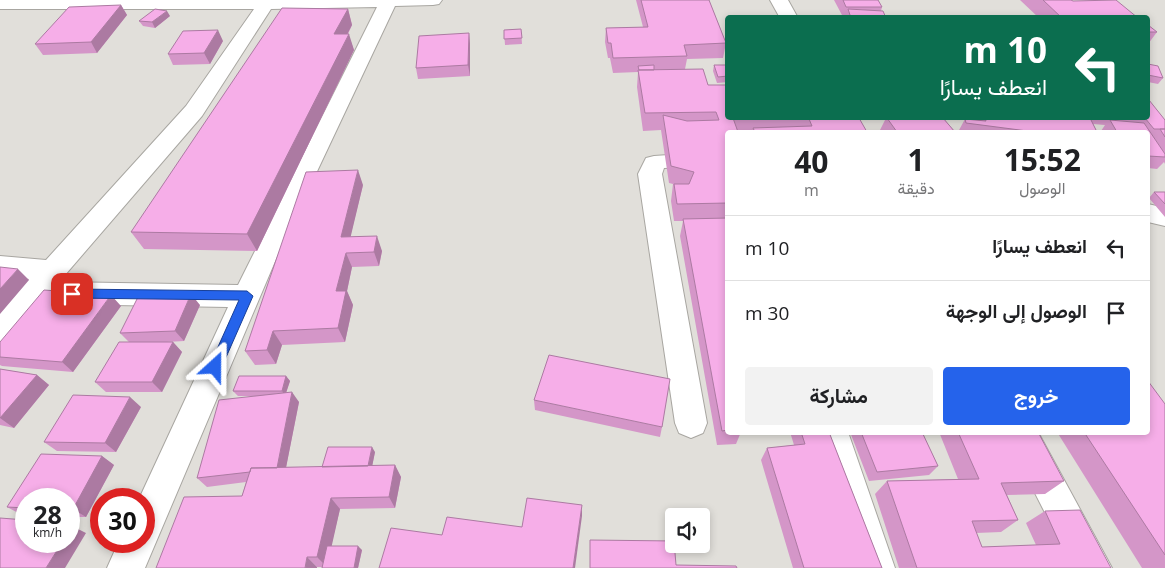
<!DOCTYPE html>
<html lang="ar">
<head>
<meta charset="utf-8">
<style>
	:root { --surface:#fff; --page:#f2f2f2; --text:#202124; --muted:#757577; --line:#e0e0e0; --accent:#2563eb }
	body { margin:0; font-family:"Open Sans",Vazirmatn,sans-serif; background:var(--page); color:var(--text); direction:rtl; height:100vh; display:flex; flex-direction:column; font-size:19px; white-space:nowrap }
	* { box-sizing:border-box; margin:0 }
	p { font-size:16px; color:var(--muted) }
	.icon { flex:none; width:28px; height:28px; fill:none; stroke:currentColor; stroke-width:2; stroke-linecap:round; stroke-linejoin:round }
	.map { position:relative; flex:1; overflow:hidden; direction:ltr }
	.drawer { position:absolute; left:725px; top:130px; width:425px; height:305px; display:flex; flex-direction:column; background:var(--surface); border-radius:5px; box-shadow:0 2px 8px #0003; direction:rtl }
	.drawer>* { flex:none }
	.guide { position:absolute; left:725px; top:15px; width:425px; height:105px; border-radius:5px; box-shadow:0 2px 8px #0003; direction:rtl; background:#0b6e4f; color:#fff; overflow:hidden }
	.buttons { position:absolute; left:665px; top:508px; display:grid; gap:10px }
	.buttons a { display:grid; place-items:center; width:45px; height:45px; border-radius:5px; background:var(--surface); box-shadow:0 2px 8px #0003; font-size:25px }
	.speed { position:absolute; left:15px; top:488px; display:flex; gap:10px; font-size:25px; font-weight:700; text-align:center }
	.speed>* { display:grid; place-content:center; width:65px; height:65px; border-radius:50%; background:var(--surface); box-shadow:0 2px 8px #0003; line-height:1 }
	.speed small { font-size:12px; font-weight:400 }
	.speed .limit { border:8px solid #d22; background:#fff; color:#111 }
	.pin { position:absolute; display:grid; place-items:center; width:42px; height:42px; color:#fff; margin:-21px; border-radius:10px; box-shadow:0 2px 8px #0006 }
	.me { position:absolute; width:55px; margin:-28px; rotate:24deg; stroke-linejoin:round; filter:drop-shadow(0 0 4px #0008) }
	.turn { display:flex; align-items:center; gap:18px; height:105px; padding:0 20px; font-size:22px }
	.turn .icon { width:65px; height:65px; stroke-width:2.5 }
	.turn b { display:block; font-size:35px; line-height:42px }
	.eta { display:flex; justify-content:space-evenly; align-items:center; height:85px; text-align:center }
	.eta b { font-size:30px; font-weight:700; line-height:35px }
	.primary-button { display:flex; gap:10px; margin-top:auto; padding:10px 20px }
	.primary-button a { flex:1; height:58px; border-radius:5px; background:var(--accent); color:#fff; font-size:20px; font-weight:700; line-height:58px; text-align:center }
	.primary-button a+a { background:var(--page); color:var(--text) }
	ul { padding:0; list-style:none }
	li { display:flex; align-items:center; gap:15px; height:65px; padding:0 20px; border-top:1px solid var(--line) }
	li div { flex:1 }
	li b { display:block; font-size:19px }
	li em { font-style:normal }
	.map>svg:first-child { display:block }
</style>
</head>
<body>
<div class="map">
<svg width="1165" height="568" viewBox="0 0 1165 568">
	<rect width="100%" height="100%" fill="#e1dfda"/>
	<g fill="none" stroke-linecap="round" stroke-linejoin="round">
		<defs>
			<path id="street" d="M0,0H442L439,4L433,5L395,6L279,252L145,568H107L119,541H144V499H139L228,307L57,304L46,298L10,339L0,343V311L29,279L0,276V256L46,260L186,106L254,9H0ZM377,7L238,285L59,282L202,116L271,9Z
				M770,0H788L798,18H780Z
				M728,151V165L664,168L662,174L707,423L703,433L691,438L679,433L675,423L638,174L646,158L654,156Z
				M1148,204L1165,208V226L1148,222Z
				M815,432H848L895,568H857Z
				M1004,432H1038L1112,568H1073Z"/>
		</defs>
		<use href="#street" stroke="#a8a6a1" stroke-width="2"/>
		<use href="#street" fill="#fff" fill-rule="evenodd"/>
	</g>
	<path fill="#d496c8" d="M636,0H709L726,43L723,58L687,59L685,69L708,85L728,118H835L867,132H752L753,130H737L728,132V432H741L736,444L717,445L680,236L683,221H674L671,201L673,184L669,183L661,130L643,131L637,87L638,72L613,73L610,58H608L605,42L606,28L643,27Z
		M834,0H878L882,7L881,11L886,18L843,17Z
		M1020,0H1071L1073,1L1138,18H1039Z
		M121,5L127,15L97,53L43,55L35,44Z
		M348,9L352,25L348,34L354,50L257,251L144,249L131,232Z
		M170,16L155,28L143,26L139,21Z
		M1148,25L1157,32L1148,44Z
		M521,29L522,44L505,45L504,30Z
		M469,33L470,44V76L418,79L416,68Z
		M223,41L210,64L173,65L168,54Z
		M1148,64L1163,78L1158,84L1148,82Z
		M714,65H728V82L717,83L713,71Z
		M886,118H943L955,132H879Z
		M973,118H1148L1165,120V164L1164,162L1157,169L1148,168V132H1102L1101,131L1105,125L1093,124L1097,132H958L965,119L973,120Z
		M363,185L350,237L382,251L379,266L352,267L347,291L353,305L345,342L282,345L276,364L255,365L245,351Z
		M1154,192H1165V217L1149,198Z
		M200,305L184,341L167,342H173L182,352L162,392H106L95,382L129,342L120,333Z
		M121,306L73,372L2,366L0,365V342Z
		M0,369L37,375L49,385L14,428L0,425Z
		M286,376L290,381L286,393L299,402L286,467H322L375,452L372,466L395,465L401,477L395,508L340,509L331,546L362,550L358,568H322V567H317L242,496L246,482L207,487L197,478L255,396H238L233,391Z
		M534,400L662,427L660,437L535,410Z
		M1165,404V568H1142L1057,432H1148Z
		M141,407L116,452L57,451L44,442Z
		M790,432H829L882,568H793L761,460L767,448L794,445Z
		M850,432H922L938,466L929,475L869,481Z
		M939,432H1038L1064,481L1045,494L1007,495L1018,520L1001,532L976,533L982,547L1036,545L1026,523L1045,511L1111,568H899L875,494L887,481L958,479Z
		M102,456L114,465L86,517H69V499H26V515H22L7,507Z"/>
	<path fill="#ac7aa2" d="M121,5L127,15L97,53L91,42Z
		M348,9L352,25L339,50L334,34Z
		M167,11L170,16L155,28L152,22Z
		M218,30L223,41L210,64L204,53Z
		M469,33L470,44V76L468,65Z
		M349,34L354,50L257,251L247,234Z
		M358,170L363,185L347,252L341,237Z
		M377,236L382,251L379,266L374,252Z
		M346,253L352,267L347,291L353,305L345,342L338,328L336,291Z
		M18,269L29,280L0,314V289Z
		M191,294L200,305L184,341L175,331Z
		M111,295L121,306L73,372L62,362Z
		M273,331L282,345L276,364L267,350Z
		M173,342L182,352L162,392L152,382Z
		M37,375L49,385L14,428L0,418Z
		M286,376L290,381L285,396L282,391Z
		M292,392L299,402L284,478L277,469Z
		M130,397L141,407L116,452L105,443Z
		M372,447L375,452L371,472L368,468Z
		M102,456L114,465L86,517L73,509Z
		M395,465L401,477L395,508L389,497Z
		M331,498L340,509L327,567L317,557Z
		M582,505V516L575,568H573Z
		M72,526L86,533L65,568H46L63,541H69V531Z
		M358,546L362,550L358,568H354Z
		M307,557L317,567V568H305Z"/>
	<path fill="#f6aee8" stroke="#ac7aa2" d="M641,0H709L726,43L684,45L687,56L613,58L611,43H608L606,28L648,27Z
		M843,0H878L882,7H846Z
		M1043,0H1071L1073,1L1116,0L1138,18H1062Z
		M121,5L91,42L35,44L69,7Z
		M282,8L348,9L334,34H349L247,234L131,232Z
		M155,9L167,11L152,22L139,21Z
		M848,9L883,11L886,18H851Z
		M1148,25L1157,32H1148Z
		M521,29L522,38L504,39V30Z
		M218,30L204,53L168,54L183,31Z
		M469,33L468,65L416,68L419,36Z
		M1148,64L1158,66L1163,78L1148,75Z
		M654,65V70H639L638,66Z
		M714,65H728V76L718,77Z
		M703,69L708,85H728V118H733L738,132H728V203L677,204L674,184H689L694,172L671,166L663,115L687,121L719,120L716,112L645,113L638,70Z
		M1148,100H1149L1165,120V129H1154L1145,118H1148Z
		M843,118H859L867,132H755L753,128L812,126L809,119Z
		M887,118H943L955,132H897Z
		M985,118H1090L1097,132H1035L966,123L965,119L986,121Z
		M1110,120L1144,123L1165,154V157L1148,156V132H1117Z
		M1160,129H1165V137Z
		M358,170L341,237L377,236L374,252L346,253L336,291H346L338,328L273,331L267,350L245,351L306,172Z
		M1154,192H1165V204Z
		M728,218V430L722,431L683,219Z
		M0,267L18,269L0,289Z
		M44,290L111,295L62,362L0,357V342Z
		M191,294L175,331L120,333L138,297Z
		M119,342H173L152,382H95Z
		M549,355L670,379L662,427L534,400Z
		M0,369L37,375L0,418Z
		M239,376H286L282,391H233Z
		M1148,381L1165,404V555L1084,432H1148Z
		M292,392L277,468H251L250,472L197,478L219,400Z
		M73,395L130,397L105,443L44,442Z
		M801,432H829L882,568H804L767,448L805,444Z
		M861,432H922L938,466L877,472Z
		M958,432H1038L1064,481L1001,483L1018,520L972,521L982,547L1060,544L1045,511L1080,510L1111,568H917L887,481L979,479Z
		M328,447H372L368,466L322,467Z
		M41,454L102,456L73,509H69V499H26V508L7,507Z
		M395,465L389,497L331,498L317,557H307L305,568H156L184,497L242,496L251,468Z
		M527,498L582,505L573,568H379L391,528L442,535L447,517L522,527Z
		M0,518L26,520V541H63L46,568H0Z
		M69,525L72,526L69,531Z
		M590,540L674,541L676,565L736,566L737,568H590Z
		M327,546H358L354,568H322Z"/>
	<path fill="#2563eb" stroke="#184099" d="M72,289L247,291L253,296L220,371L215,373L209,367L239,300L72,298L66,294Z"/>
</svg>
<div class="buttons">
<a><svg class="icon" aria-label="sound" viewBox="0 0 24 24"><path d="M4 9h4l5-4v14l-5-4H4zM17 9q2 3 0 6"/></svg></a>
</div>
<div class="speed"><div>28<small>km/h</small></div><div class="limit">30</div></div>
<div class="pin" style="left:72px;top:294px;background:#d93025"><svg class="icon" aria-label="arrive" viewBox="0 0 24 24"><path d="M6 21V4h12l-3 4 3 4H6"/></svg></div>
<svg class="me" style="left:215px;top:367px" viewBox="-20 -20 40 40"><path d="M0-17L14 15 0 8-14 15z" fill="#2563eb" stroke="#fff" stroke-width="4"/></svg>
<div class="guide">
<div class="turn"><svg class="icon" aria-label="left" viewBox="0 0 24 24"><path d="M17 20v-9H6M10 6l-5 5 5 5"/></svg><div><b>10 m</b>انعطف يسارًا</div></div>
</div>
<section class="drawer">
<div class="eta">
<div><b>15:52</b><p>الوصول</p></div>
<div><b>1</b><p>دقيقة</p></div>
<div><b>40</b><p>m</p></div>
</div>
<ul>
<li><svg class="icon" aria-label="left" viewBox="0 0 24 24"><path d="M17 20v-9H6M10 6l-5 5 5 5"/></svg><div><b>انعطف يسارًا</b></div><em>10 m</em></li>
<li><svg class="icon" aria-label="arrive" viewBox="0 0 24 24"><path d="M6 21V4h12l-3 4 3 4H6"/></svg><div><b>الوصول إلى الوجهة</b></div><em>30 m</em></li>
</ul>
<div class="primary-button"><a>خروج</a><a>مشاركة</a></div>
</section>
</div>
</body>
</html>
